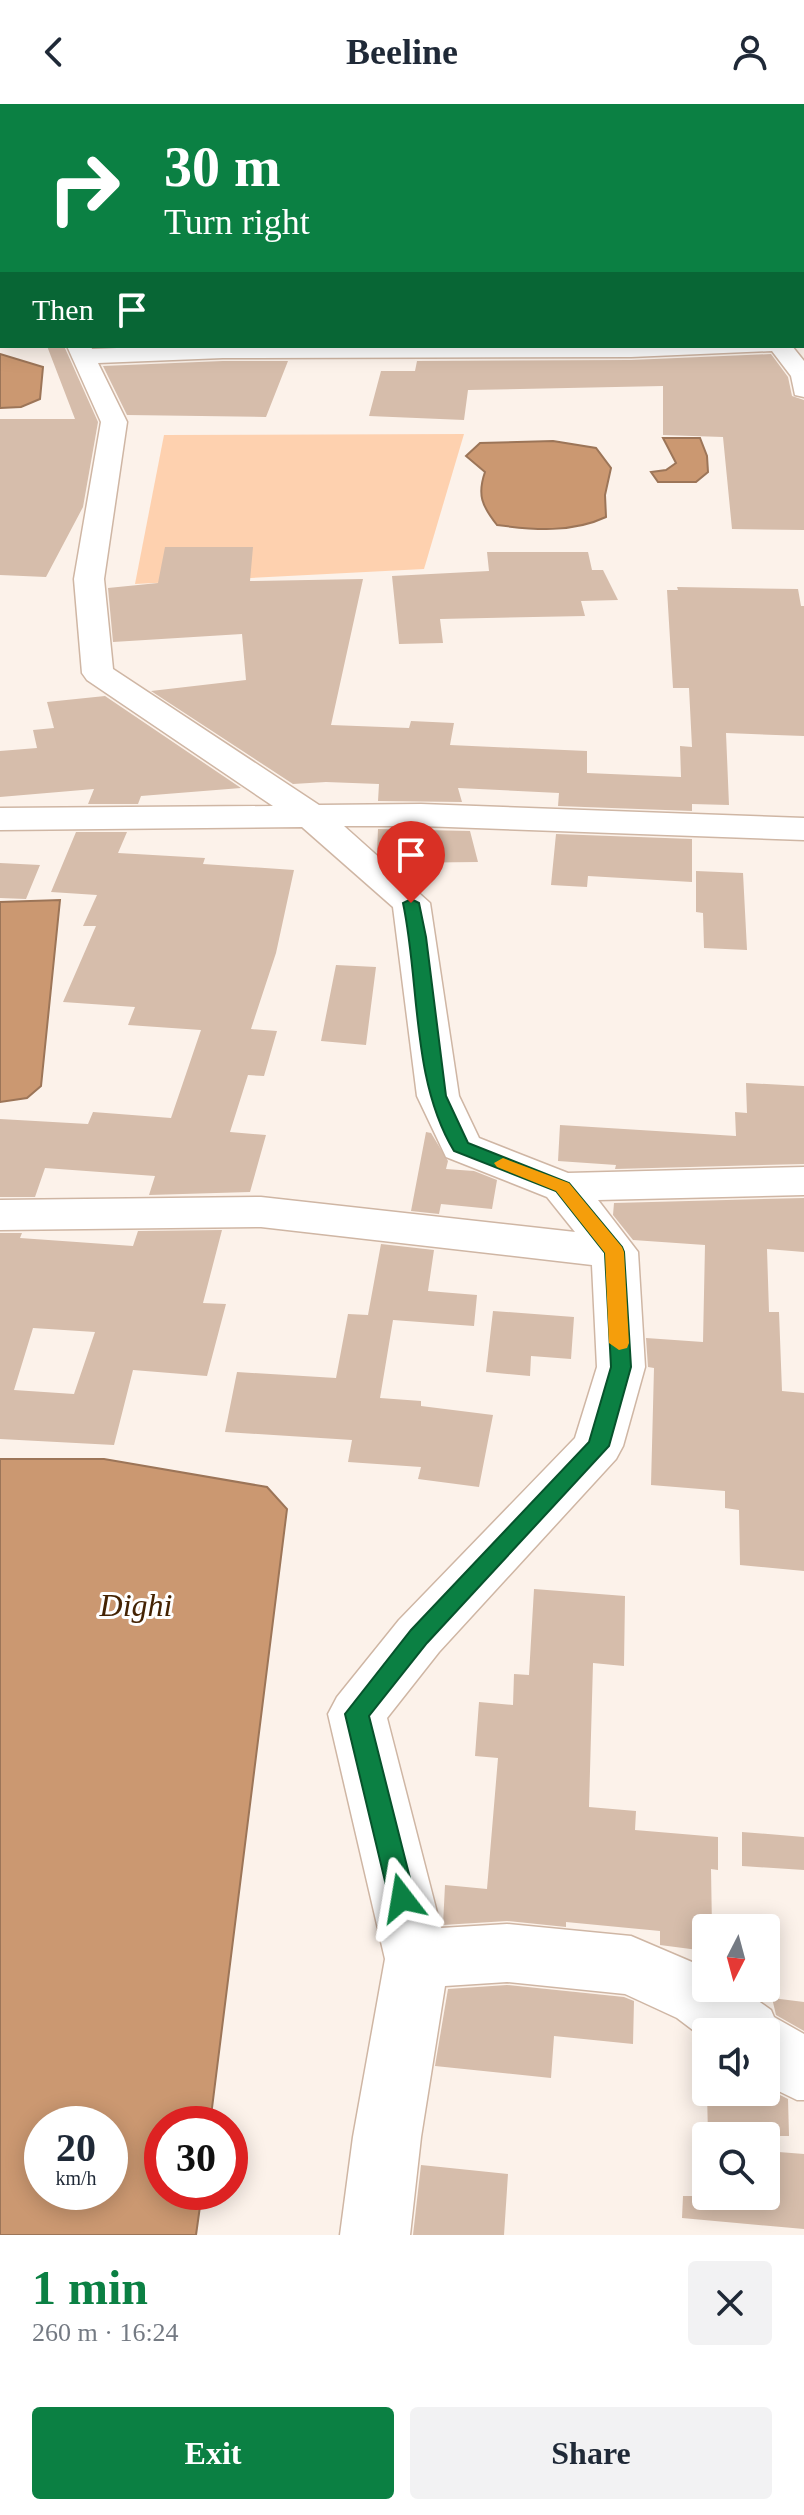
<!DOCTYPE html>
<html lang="en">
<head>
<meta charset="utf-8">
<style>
	:root { --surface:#fff; --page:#f2f2f3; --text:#1f2937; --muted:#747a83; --accent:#0b8043 }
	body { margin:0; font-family:Georgia,serif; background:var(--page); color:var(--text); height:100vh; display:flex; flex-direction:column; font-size:30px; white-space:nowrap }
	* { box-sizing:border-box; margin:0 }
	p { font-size:26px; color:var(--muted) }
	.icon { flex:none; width:44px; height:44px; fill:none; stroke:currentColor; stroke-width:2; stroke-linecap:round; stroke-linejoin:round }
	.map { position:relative; height:2131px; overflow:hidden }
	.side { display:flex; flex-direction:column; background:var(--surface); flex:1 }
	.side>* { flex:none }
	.guide { position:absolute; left:0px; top:0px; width:804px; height:244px; box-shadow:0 4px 20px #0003; background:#0b8043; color:#fff; overflow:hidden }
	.needle { width:52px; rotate:186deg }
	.fabs { position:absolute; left:692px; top:1810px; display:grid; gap:16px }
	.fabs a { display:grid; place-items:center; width:88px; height:88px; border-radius:8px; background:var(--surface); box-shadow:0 4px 20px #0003; font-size:40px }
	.speed { position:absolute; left:24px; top:2002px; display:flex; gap:16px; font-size:40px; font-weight:700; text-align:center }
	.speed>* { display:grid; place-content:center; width:104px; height:104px; border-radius:50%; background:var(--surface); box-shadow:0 4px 20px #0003; line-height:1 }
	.speed small { font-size:20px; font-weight:400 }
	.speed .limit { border:12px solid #d22; background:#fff; color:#111 }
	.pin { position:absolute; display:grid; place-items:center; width:68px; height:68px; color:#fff; margin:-82px -34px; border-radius:50% 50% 50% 0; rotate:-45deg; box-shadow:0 0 8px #0007 }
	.pin .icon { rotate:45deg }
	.me { position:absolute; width:88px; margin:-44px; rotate:346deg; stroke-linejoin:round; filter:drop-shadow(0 0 6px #0008) }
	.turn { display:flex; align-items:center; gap:28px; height:168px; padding:0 32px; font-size:36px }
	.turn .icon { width:104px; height:104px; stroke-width:2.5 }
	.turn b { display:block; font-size:56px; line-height:68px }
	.then { display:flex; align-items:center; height:76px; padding:0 32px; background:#0003; gap:16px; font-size:30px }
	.round { display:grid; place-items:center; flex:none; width:84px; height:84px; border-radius:8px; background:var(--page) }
	.overview { display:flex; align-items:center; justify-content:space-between; height:136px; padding:0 32px }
	h1 { font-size:48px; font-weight:800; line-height:60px; color:var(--accent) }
	.button { display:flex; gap:16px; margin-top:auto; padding:16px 32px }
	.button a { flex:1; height:92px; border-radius:8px; background:var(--accent); color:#fff; font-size:32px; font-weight:800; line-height:92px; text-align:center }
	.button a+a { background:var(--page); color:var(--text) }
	header { display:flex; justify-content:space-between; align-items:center; height:104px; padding:0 32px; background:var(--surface); font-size:36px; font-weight:800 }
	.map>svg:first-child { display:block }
</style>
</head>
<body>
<header><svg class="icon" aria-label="back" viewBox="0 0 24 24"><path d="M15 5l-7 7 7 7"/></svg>Beeline<svg class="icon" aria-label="person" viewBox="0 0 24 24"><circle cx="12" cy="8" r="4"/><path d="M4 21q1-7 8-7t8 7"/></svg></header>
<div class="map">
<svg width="804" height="2131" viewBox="0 0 804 2131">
	<rect width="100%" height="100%" fill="#fcf2ea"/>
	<path fill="#fed1af" d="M464,330L424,465L135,480L164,331Z"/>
	<path fill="#cb9871" stroke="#9c7558" stroke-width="2" fill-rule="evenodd" d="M0,250L43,263L40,295L21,303L0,304Z
		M663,334H700L707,352L708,368L696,378H658L651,368L666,366L676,359Z
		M553,337L596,344L611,364L605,391L606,413C572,429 534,426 497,421C482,402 477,391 485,368L466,352L480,339Z
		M60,796L41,982L27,994L0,998V798Z
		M0,1355H104L267,1383L287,1405L210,2020H162V2088H202L196,2131H0ZM110,2020V2088H42V2020Z"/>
	<path fill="#d6bdab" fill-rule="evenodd" d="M47,242H64L98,318L83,403L46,473L0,471V315H75Z
		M771,250L788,273L792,292L804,296V426L732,425L723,333L663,331V282L468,286L464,316L369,312L381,267H415L417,257L631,256Z
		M223,257H288L266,313L127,311L103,262Z
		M165,443H253L250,477L363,475L331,621L409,624L411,617L454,619L450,641L587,647V669L681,673L680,642L692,643L689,584H673L667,486H678L677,483L798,485L801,502H804V632L726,629L729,701L692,700V707L558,702L559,689L458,684L462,698L378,697L379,680L326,678L293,680L151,587L246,576L242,530L113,538L108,484L158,479Z
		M487,448H588L592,466H603L618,496L581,497L585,512L440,515L443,539L399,540L392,472L489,467Z
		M105,592L241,684L141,692L138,700H88L94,685L0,693V647L37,644L33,626L54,624L47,598Z
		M378,725L470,727L478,758L390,759L377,748Z
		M76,728H127L118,749L205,754L203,760L294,766L276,849L251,925L277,927L264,972L248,971L230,1028L266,1031L250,1088L149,1091L155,1072L45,1064L35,1093H0V1015L88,1020L93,1008L171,1014L201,926L128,921L135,903L63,898L96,822H83L97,791L51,788Z
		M556,730L692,735V778L588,772L587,783L551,781Z
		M0,759L40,761L26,795L0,794Z
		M696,767L743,769L747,846L704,844L703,809L696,808Z
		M336,861L376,863L366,941L321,937Z
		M746,979L804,982V1060L615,1065L616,1061L558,1057L560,1021L736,1032L735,1008L747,1009Z
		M426,1028L431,1029L448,1057L446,1065L474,1067L497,1076L492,1105L441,1100L439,1110L411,1107Z
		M804,1094V1148L767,1145L769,1208H779L782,1287L804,1289V1467L740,1461L739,1406L725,1404V1387L651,1381L654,1264L648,1263L646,1234L703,1238L705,1141L633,1136L613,1111L614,1099Z
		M222,1126L203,1199L226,1200L207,1272L133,1266L114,1341L0,1335V1129H22L20,1134L133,1142L138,1127ZM33,1224L95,1228L74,1290L14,1286Z
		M381,1140L434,1146L428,1187L477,1191L474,1222L393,1216L380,1294L421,1297V1302L493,1311L479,1383L418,1375L421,1363L348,1358L352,1336L225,1328L237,1268L336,1274L348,1210L368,1211Z
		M493,1207L574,1213L571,1255L531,1252L530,1272L486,1268Z
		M534,1485L625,1492L624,1562L593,1559L589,1703L636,1707L635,1726L718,1733V1766L711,1765L712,1824H706V1847L660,1841V1827L566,1818V1823L507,1817L443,1821L445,1781L487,1785L498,1654L475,1652L479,1598L513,1601L514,1570L529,1571Z
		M742,1728L804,1733V1766L742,1762Z
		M507,1881L624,1893L634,1897L633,1940L554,1932L551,1974L435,1962L448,1885Z
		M772,1894L804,1898V1927L776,1911Z
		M707,1988H774L788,1995L789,2032H708Z
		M766,2047L804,2050V2125L682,2114L683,2092H766Z
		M421,2061L508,2070L504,2131H413Z"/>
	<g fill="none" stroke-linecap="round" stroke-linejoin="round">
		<defs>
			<path id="minor" d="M103,0H121V2H103Z
				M436,0H454L456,2H438Z
				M802,16H804V26H802Z
				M0,76H2V88H0Z
				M802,92H804V104H802Z
				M0,123H2V136H0Z
				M2,214V228L0,229V215Z
				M67,242H91L92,245L167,242H792L804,257V293L795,291L791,272L772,247L631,253L223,254L98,259L127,318L104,475L113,565L319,701L421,700L804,714V736L421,722H344L430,799L459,992L479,1034L568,1069L804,1063V1091L598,1096L638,1148L645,1263L623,1342L616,1355L439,1548L387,1614L441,1824L507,1820L631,1832L706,1864V1884H740L771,1906L774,1913L804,1930V1996H797L766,1981V1928H706V1936L677,1914L625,1890L507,1878L445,1882L421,2033L410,2131H340L353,2033L385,1855L328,1610L337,1593L399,1516L575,1334L597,1263L592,1161L261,1123L0,1126V1096L261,1093L575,1128L547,1093L446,1053L417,992L393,803L302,723L0,726V704L273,702L87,576L82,569L74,475L101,318Z"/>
		</defs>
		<use href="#minor" stroke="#cfb6a4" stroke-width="3"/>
		<use href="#minor" fill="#fff" fill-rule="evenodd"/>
	</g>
	<path fill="#0b8043" stroke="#07532c" stroke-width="2" d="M411,795L419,799L426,833L446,992L468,1039L569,1079L622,1143L624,1148L631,1263L609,1342L427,1539L369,1612L415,1794L411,1802L402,1805L393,1802L389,1794L345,1610L411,1526L589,1338L611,1263L605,1149L556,1087L454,1047C411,976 420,879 403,799Z"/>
	<path fill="#f59e0b" d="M503,1054L569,1079L622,1143L624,1148L629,1239L627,1244L619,1246L609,1239L605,1149L556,1087L497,1063L494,1059Z"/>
	<g text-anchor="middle" stroke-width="6" stroke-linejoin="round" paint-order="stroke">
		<g font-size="32" font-style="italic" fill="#442303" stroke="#fff">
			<text x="136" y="1512">Dighi</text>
		</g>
	</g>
</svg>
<div class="fabs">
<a><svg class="needle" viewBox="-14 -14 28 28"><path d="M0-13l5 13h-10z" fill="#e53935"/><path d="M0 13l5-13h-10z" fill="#747a83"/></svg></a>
<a><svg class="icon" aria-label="sound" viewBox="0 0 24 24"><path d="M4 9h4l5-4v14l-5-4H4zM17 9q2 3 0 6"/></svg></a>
<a><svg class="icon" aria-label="search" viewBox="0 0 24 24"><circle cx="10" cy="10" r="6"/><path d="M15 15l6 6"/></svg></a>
</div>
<div class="speed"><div>20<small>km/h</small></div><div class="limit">30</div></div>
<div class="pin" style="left:411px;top:799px;background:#d93025"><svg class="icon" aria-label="arrive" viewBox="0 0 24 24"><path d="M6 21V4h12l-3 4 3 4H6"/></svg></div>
<svg class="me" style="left:402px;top:1794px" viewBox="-20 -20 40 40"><path d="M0-17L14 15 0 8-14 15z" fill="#0b8043" stroke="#fff" stroke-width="4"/></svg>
<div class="guide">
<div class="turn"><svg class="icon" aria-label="right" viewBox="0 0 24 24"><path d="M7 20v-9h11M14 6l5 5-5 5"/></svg><div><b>30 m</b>Turn right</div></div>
<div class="then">Then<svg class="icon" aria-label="arrive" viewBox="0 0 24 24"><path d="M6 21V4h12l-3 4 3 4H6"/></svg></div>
</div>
</div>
<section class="side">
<div class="overview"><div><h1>1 min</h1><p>260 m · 16:24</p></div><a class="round"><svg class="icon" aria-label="close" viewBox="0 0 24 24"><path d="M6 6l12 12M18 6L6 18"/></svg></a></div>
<div class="button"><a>Exit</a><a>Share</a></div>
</section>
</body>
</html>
